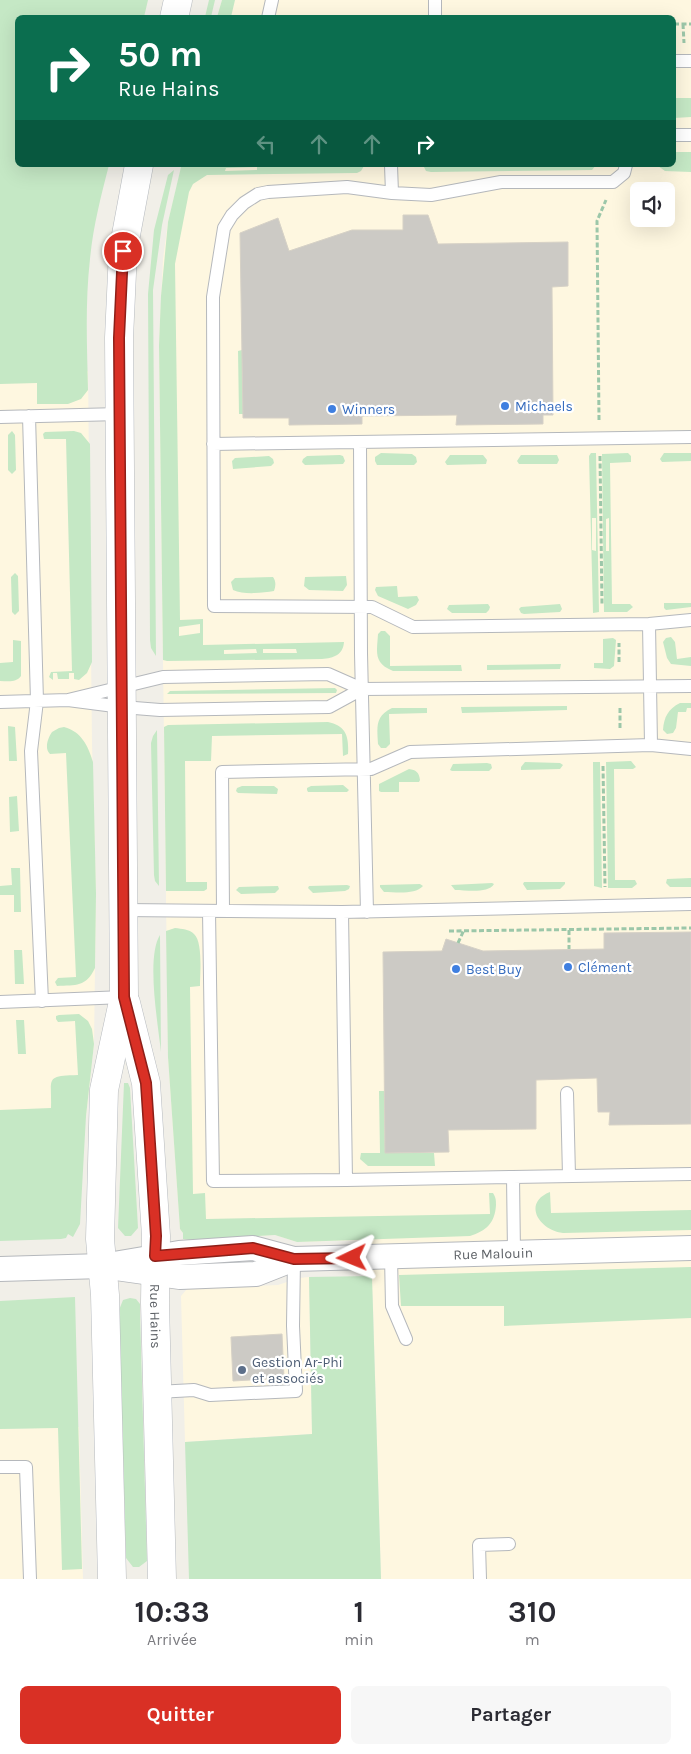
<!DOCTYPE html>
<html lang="fr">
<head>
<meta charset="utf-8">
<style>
	:root { --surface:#fff; --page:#f7f7f7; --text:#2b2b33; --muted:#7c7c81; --accent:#d93025 }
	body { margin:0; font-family:Karla,sans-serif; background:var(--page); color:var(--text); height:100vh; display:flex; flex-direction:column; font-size:19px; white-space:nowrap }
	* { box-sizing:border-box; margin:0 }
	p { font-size:16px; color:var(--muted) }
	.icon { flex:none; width:28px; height:28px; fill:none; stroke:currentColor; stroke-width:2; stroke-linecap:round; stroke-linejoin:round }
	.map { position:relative; height:1579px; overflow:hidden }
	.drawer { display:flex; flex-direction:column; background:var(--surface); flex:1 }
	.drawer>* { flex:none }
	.banner { position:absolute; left:15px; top:15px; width:661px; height:152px; border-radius:8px; box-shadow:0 5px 20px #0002; background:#0b6e4f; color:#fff; overflow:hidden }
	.controls { position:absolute; left:630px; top:182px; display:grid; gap:10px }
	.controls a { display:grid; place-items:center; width:45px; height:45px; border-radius:8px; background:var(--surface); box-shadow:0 5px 20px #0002; font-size:25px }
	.pin { position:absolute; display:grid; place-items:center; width:42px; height:42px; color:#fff; margin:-21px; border:2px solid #fff; border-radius:50%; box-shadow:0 1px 5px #0007 }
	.me { position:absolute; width:55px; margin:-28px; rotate:268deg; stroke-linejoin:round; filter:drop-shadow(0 0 4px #0008) }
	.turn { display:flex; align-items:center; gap:18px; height:105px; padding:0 20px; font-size:22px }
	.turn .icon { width:65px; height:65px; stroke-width:2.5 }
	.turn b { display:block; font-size:35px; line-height:42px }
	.lanes { display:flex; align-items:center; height:48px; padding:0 20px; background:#0003; justify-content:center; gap:25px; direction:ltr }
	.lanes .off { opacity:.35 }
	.eta { display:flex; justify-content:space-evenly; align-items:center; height:85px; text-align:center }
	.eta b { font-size:30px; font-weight:700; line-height:35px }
	.cta { display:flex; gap:10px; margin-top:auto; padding:10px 20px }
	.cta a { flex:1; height:58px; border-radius:8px; background:var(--accent); color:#fff; font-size:20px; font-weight:700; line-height:58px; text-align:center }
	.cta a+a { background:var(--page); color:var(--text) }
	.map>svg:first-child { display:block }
</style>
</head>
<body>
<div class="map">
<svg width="691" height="1579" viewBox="0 0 691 1579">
	<rect width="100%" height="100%" fill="#f1efe8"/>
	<path fill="#fef7e0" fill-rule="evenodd" d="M222,0H691V1579H381L373,1306L369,1240L297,1242L275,1235L189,1240L183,1239V1233L180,1229L168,1057L159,345L163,259L168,222L182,165H674V18L217,17ZM639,191H666V219H639Z
		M88,371L92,744L96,894L94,1044L86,1116L0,1120V373Z
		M309,1277L312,1434L185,1442L181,1296L187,1289L278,1285L299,1278Z
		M79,1427L83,1579H0V1429Z"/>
	<path fill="#c5e8c5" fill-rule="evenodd" d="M0,0H148L144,17L18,18V165H109C101,196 93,227 90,259C85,303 87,346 88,390L81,399L68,404H37V383L0,384Z
		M209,0H215L211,17H205Z
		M222,0H235L231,17H217Z
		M674,98H691V117L674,118Z
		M674,152H691V172L665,171L658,166L674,165Z
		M268,165L364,166L361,171L357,173L207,175L193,184L189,192L175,264L180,620L203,619V645L344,642C343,655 334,658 322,659L167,661L163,660L159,345L161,296L168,222L181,167ZM257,167V170L225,171L226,168ZM200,624V633L179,636V627ZM263,649H296L297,653H263ZM224,650L256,649L257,653L224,654Z
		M423,165H434V167L449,165H596L592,170L431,172L426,171Z
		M174,170L162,225L153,290L156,656L151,648L150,640L148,294L154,230L168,175Z
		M242,350L243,414H239L238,351Z
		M12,431L15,435L16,470L12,474L8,470V435Z
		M74,431L81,433L90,444L92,662L87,673L79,680L74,679V673H69V679H58L57,673H53V680L49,677L51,672L72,671L66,439H44L43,434L45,432Z
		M381,453L412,454L416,457L417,462L414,465H377L375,461V457Z
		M591,453H596L599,612L593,613L589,456ZM592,518H596V551L592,550Z
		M628,453L631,456V462L610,463L612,604H630L633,607L627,612H604L602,454ZM609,518V551H606V519Z
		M664,453H691V461L662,462L660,459Z
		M340,455L343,456L345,461L343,464L305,465L302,462L303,459L307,456Z
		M450,455H483L487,460L486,464L447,465L445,462Z
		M521,455H557L559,460L557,464H519L517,461Z
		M269,456L273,459L274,463L271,466L233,469L232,461L235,458Z
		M15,573L18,576L19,611L15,615L12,612L11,577Z
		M346,576L347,585L343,591L309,590L304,586L305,577Z
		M273,577C276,581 276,586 274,591C262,593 244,595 233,590L231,582L235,578Z
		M397,586L398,597L417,596L419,600L416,605L408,609L378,596L375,590L376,587Z
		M664,603H691V607L666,610L664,608Z
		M488,604L490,607L489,610L486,613H452L447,609L449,605Z
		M560,604L562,609L560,612L524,614L521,613L519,609L521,607Z
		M381,631H385L390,636V666L461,665L462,671H393C373,663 377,652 378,634Z
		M671,637L675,642L677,659L691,657V666L671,664L667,658L663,642L666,638Z
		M613,638L616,640L614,666L610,669L594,668V663H603V639Z
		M13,640L21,641V676C16,683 8,681 0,681V663L13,662Z
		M561,664L560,669L487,670V665Z
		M335,688L337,690L336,693L167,694L170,691Z
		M680,703H691V708H687L686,712H678L676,728L673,733L667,734L663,730C664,717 668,709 680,703Z
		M567,706V710L462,713L461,707Z
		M392,708H427V713L389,714L390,744L386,748H381L378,744C377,727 375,716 392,708Z
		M328,722C346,726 349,736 348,754L343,756L342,734L212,736L211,761H185L186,882H207V889L204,891H166L164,727L168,725Z
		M8,726L15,727L17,761H9Z
		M64,727C82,732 88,746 93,762L96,894L95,968C86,987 76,985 57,986L55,982L58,978L76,977L66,753L50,754C44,748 48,738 52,732L59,728Z
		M157,730L159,886L155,881L154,875L151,743L153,736Z
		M631,761L636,767L633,769H614L615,880H635L637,884L632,888H608L606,762Z
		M525,762L560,763L563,765L560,769L521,770V767Z
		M593,762H600L602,888L594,886Z
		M487,763L491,764L492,768L489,771H452L450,770L453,764Z
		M409,769C416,770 419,772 420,780L419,782H399V792H381L379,791V784Z
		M343,785L349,790L347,792H308L307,790V788L311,786Z
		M242,786H274L278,789L277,794L238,793L236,791L237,788Z
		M17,796L19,831L10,832L9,797Z
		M11,868H20L21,912H14V895H0V886L12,885Z
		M691,878V887H670L666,883L667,879Z
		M524,882H565V884L560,889L527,890L523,884Z
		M492,883L494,884C488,894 466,890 455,890L451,885Z
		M420,884L423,886C415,895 396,892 384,892L380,887V885Z
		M347,885L350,886L349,889L345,891L313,893L308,888L309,886Z
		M278,886L279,889L275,893L241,894L236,890L239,887Z
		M175,928C182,929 189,929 194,934C203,942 200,974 200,986L190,987L193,1194L205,1193L206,1219L490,1214L489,1193H493C496,1198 496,1200 496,1205C495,1223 486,1231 470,1236L297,1242L275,1235L189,1240L183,1239V1233L180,1229L168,1057L166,931Z
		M160,935L161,1052C158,1024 146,957 160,935Z
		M14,950H22L24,984H15Z
		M79,1014L88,1021L92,1029L94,1044L86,1116L80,1224L73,1237L68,1234L66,1238L61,1239L0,1241V1110L51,1108C52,1078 44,1076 78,1075L75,1021L58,1022L56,1019V1016L59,1015Z
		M16,1020H24L26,1054H18Z
		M124,1083H128L130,1088L138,1228L131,1236H125L118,1228Z
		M379,1091H384L385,1153H434L435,1166H368L360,1159L361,1153H380Z
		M550,1192L551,1213L691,1210V1230L563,1233C539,1230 522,1203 550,1192Z
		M691,1267V1318L504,1326V1306H401L399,1275Z
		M372,1276L381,1579H189L185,1442L312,1434L309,1277Z
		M75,1297L82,1569L62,1570L58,1428L0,1429V1301Z
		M130,1298L136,1299L140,1304V1312L147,1561L139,1567H133L126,1558L119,1310L123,1300Z"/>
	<path fill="#cccac5" stroke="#d6d1c6" d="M403,215H428L438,244L568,242V286L552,287L553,415H543V424L456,425L457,415L362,416V424L289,425V418H243L240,233L278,218L289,251L352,230H403Z
		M691,932V1124L609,1125L610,1112H598L597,1078L536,1080V1129L448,1130L449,1152L385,1153L383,952L442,951L446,939L483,951L604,949V933Z
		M282,1334L284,1378L233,1381L231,1337Z"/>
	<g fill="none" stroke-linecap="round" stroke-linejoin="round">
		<defs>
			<path id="lane" d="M435,0V18
				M268,18L272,0
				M674,61H691
				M674,135H691
				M391,165L392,193
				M626,165L624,173L613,182H501L431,195L392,193L347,187L268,192L258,194L244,203L232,215L224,228L213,297L214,606L372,607L413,627L649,624L691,620
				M29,416L37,701L31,751L42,1001
				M0,417L120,414
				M360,442L361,653L367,912
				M213,444L691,437
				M649,624L651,745
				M68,700L163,677L328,674L362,689L691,686
				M0,702L68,700L122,707L160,710L329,707L362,689
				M123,910L342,912L691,904
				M209,911L213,1181L346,1180
				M223,911L222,772L371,769L410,752L651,745L691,749
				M342,912L346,1180L513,1177
				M0,1002L124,997
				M567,1093L569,1176
				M514,1253L513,1177L691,1174
				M391,1256L392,1306L406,1339
				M157,1392L194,1390L210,1395L296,1391L293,1326L294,1259
				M0,1467H26L30,1579
				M480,1579L479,1545L509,1544"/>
			<g id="street">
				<path id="s1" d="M102,1266L179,1253L253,1248L294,1259L691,1248"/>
				<path d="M0,1269L102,1266L180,1277L256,1274L294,1259"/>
			</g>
			<g id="secondary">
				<path d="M174,18L178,0"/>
				<path id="s2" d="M126,1003L146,1083L156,1236L155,1303L162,1579"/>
				<path d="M112,1579L105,1295L100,1239L104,1090L124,997L119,338L123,251L139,165"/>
			</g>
		</defs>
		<use href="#lane" stroke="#b5b8bc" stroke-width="14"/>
		<use href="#street" stroke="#b5b8bc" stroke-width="26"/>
		<use href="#secondary" stroke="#b6babf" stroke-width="29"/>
		<path stroke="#9cc7a9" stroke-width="3" stroke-dasharray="5 2.5" stroke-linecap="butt" d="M674,24H691
			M683,24L684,43
			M599,420L597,221L606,200
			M600,456L602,605
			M619,662V643
			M620,708V728
			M603,766L605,887
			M569,930V949
			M449,931L691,928
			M458,943L464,930"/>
		<use href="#lane" stroke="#fff" stroke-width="12"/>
		<use href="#street" stroke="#fff" stroke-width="24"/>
		<use href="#secondary" stroke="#fff" stroke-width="28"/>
	</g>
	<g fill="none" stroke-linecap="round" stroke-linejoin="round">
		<defs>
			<path id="route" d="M123,251L119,338L124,997L146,1083L156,1236L155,1256L253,1248L294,1259L352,1258"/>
		</defs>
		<use href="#route" stroke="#8d1f18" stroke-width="12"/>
		<use href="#route" stroke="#d93025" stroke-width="9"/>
	</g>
	<g fill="#3f7fe0" stroke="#fff" stroke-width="2">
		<circle cx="505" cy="406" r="5"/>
		<circle cx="332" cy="409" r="5"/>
		<circle cx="568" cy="967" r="5"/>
		<circle cx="456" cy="969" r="5"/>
	</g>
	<circle fill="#5c6f8a" stroke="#fff" stroke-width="2" cx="242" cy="1370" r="5"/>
	<g text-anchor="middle" stroke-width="4.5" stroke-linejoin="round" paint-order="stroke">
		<g font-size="14" fill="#366cbe" stroke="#fff" text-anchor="start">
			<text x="515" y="411">Michaels</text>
			<text x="342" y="414">Winners</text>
			<text x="578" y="972">Clément</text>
			<text x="466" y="974">Best Buy</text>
		</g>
		<g font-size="14" fill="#5f6368" stroke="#fff">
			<text dy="5" stroke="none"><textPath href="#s1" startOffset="394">Rue Malouin</textPath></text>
			<text dy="5" stroke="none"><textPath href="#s2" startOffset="316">Rue Hains</textPath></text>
		</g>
		<g font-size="14" fill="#4e5e75" stroke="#fff" text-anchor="start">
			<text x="252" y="1367">Gestion Ar-Phi<tspan x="252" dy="16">et associés</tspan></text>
		</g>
	</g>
</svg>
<div class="controls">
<a><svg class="icon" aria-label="sound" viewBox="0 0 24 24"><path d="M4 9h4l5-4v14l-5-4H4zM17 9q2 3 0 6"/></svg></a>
</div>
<div class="pin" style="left:123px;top:251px;background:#d93025"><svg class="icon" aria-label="arrive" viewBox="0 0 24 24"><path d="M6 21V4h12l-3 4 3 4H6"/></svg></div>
<svg class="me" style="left:352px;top:1258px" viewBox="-20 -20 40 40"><path d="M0-17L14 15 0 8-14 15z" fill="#d93025" stroke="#fff" stroke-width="4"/></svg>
<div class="banner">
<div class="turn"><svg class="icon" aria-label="right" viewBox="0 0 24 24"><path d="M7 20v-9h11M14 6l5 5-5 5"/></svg><div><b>50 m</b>Rue Hains</div></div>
<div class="lanes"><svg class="icon off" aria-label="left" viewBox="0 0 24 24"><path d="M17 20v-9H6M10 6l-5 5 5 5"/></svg><svg class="icon off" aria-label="ahead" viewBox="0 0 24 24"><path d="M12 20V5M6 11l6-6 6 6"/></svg><svg class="icon off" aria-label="ahead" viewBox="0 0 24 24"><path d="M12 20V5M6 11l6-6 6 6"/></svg><svg class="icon" aria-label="right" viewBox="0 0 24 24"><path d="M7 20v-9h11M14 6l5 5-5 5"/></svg></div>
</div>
</div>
<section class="drawer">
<div class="eta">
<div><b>10:33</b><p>Arrivée</p></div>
<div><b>1</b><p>min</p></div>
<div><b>310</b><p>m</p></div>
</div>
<div class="cta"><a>Quitter</a><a>Partager</a></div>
</section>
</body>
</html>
